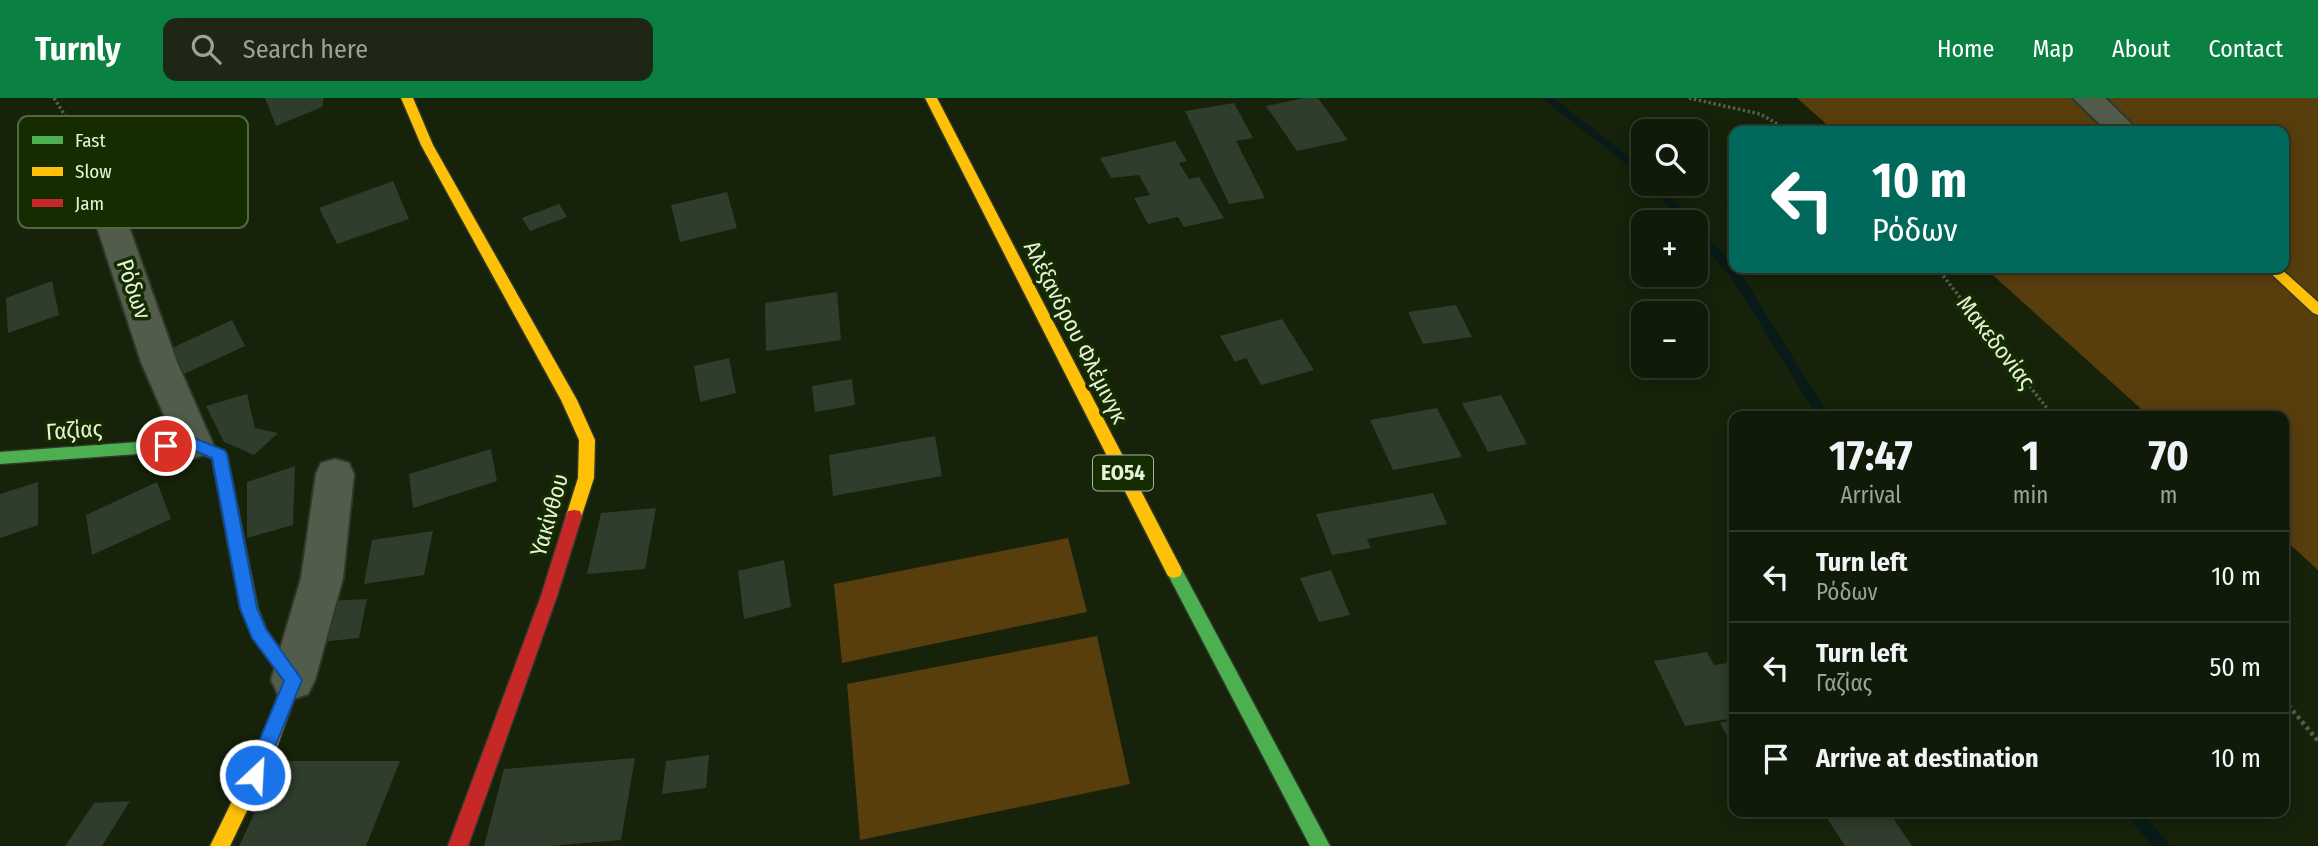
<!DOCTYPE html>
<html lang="en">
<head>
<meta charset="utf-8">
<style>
	:root { --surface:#101a08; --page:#1e2716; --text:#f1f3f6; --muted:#9ca19c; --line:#303829; --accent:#0b8043 }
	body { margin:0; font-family:"Fira Sans Condensed",sans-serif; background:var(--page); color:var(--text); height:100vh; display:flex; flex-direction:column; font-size:26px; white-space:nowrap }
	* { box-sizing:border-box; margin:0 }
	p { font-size:23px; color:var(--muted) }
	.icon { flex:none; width:38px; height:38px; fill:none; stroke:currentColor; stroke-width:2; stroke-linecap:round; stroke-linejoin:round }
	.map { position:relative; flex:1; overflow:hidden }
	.side { position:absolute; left:1729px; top:313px; width:560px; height:406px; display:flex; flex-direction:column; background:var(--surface); border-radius:14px; box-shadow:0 4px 18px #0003,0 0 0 2px var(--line) }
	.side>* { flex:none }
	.hud { position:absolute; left:1729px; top:28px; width:560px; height:147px; border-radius:14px; box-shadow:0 4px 18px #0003,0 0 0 2px var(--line); background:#00695c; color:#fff; overflow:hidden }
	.tools { position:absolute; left:1631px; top:21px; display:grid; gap:14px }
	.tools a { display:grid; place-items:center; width:77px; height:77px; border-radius:14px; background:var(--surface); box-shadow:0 4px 18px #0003,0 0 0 2px var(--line); font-size:35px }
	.pin { position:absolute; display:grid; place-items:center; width:60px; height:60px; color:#fff; margin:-30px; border:4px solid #fff; border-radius:50%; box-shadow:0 2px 7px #0007 }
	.me { position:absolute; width:77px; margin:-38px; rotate:25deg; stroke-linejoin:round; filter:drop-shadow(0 0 5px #0008) }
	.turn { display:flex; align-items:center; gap:24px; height:147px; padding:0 28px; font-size:32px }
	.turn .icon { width:91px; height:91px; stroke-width:2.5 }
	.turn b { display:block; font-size:49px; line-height:60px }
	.eta { display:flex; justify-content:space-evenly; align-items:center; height:119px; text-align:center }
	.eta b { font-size:42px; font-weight:700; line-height:49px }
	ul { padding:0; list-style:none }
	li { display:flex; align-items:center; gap:21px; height:91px; padding:0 28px; border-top:2px solid var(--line) }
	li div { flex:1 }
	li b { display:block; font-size:26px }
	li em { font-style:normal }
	header { display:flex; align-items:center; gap:42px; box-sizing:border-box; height:98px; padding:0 35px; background:var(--accent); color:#fff }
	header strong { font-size:33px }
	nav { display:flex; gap:38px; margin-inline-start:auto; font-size:24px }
	.search { width:490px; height:63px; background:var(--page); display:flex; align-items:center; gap:18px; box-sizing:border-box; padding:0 24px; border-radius:14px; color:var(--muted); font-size:26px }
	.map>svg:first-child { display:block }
</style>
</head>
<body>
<header>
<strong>Turnly</strong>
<div class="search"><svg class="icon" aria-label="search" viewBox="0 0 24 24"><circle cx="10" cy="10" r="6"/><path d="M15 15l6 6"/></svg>Search here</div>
<nav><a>Home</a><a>Map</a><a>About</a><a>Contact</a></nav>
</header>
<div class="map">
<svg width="2318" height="748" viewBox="0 0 2318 748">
	<rect width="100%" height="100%" fill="#16220a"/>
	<path fill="#593e0d" d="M1797,0H2318V472L2284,441V318H2149L1985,170H2284V33H1834Z
		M1068,440L1087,514L842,565L834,486Z
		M1097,538L1130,686L860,742L847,586Z"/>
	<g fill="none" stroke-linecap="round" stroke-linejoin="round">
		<path fill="#091b18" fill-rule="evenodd" d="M1542,0H1553L1643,69V77L1639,76Z
			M1649,86H1659L1693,124H1682Z
			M1696,130L1700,131L1740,174L1829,318H1817L1732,180L1696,139Z
			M2124,714H2141L2167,743L2170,748H2152Z"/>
	</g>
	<path fill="#2e3d2c" d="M265,0H324L322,9L276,28Z
		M1304,0H1318L1348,42L1297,53L1266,8Z
		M1234,5L1253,40L1236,43L1265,100L1229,106L1185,13Z
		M1175,43L1187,63L1179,65L1189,81L1199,79L1224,120L1184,129L1178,119L1148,126L1134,100L1150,97L1139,77L1111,80L1100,60Z
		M393,83L409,121L337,146L319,110Z
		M727,94L737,130L680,144L671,107Z
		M559,106L567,119L530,133L522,120Z
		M52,183L59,217L8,235L6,200Z
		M837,194L841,242L766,253L765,205Z
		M1456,207L1472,239L1423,246L1408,214Z
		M1282,221L1314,272L1261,287L1246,260L1235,264L1220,238Z
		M232,222L245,248L182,277L172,250Z
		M729,260L736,295L700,304L694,268Z
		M852,281L855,307L815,314L812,288Z
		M247,296L255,330L278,335L254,357L224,344L206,308Z
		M1501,297L1527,346L1488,354L1462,305Z
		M1437,310L1462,359L1393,372L1370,322Z
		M935,338L942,378L833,398L829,357Z
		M491,351L497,383L413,410L409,376Z
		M295,368L293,427L247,440V384Z
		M38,384V427L0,440V396Z
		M157,384L171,421L92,457L86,417Z
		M1433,395L1447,426L1367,441L1371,450L1332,457L1316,416Z
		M656,410L645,471L587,476L601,415Z
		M433,433L424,477L364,486L372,442Z
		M784,462L791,509L744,521L738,473Z
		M1331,472L1350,517L1319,524L1300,480Z
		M367,501L359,540L320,544L331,503Z
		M1707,554L1714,567L1734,564V620L1685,628L1654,563Z
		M1734,622V651L1720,625Z
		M709,657L706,690L662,696L666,663Z
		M635,660L621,742L550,748H484L504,671Z
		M279,663H400L366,748H239Z
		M130,703L102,748H65L94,705Z
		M1823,714H1889L1912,748H1845Z"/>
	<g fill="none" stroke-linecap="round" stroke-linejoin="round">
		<defs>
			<path id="street" d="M2073,0H2105L2139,33H2107Z
				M113,118L124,121L129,129L177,264L213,346L207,356L194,360L181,356L141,264L97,129L102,121Z
				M335,361L349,365L354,376L343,480L315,582L308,596L293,601L278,596L271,582L301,480L316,376L321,365Z"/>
			<path id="fast" d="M194,340L225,353L227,357L258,510L266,531L302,582L292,605L286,607L280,605L277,599L284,583L253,540L240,510L212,361L193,352L0,366V354Z
				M1174,466L1180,468L1330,748H1310L1166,473L1168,468Z"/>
			<path id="slow" d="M401,0H413L433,47L577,302L595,342L594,380L580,423H568L566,418L578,380L579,342L561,302L421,47Z
				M925,0H937L1180,468L1182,473L1180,478L1174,480L1168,478Z
				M2265,170H2280L2318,204V217L2313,215Z
				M286,591L292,593L295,599L275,654L230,748H210L257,652L280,593Z"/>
			<path id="jam" d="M574,412L580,413L582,418L557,498L468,748H448L541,498L566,418L568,413Z"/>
		</defs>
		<use href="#street" stroke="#303929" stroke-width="4"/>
		<use href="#fast" stroke="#303929" stroke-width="3"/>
		<use href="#slow" stroke="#303929" stroke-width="3"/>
		<use href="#jam" stroke="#303929" stroke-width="3"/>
		<path stroke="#545e4c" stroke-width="3.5" stroke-dasharray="2.5 2.5" stroke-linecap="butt" d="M54,0L76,35L101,99
			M1689,0L1760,16L1790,33
			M1937,170L2053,318"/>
		<path stroke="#545e4c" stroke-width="4.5" stroke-dasharray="3.5 3.5" stroke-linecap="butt" d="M2284,602L2318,643"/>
		<use href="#street" fill="#525c4b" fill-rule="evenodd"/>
		<use href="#fast" fill="#4caf50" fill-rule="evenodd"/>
		<use href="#slow" fill="#ffc107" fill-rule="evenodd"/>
		<use href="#jam" fill="#c62828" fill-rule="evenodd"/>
	</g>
	<path fill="#1a73e8" stroke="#114b97" stroke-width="2" d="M194,340L224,352L227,356L257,510L266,531L302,582L261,684L255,686L248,684L245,677L284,583L252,540L240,510L212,360L193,352L166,354L158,348L166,342Z"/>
	<g text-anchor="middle" stroke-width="7" stroke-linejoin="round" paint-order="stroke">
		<rect fill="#152c00" stroke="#a5b798" stroke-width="2" x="1093" y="357.5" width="60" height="35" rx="5"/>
		<g font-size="21" font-weight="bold" fill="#e3f3d9">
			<text x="1123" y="382">ΕΟ54</text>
		</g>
		<g font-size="23" fill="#e3f3d9" stroke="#152c00">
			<text transform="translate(134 191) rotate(71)" y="8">Ρόδων</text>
			<text transform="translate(1076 234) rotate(63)" y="8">Αλέξανδρου Φλέμινγκ</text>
			<text transform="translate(1996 244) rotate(52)" y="8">Μακεδονίας</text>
			<text transform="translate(74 332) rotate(-4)" y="8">Γαζίας</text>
			<text transform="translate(549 417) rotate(-74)" y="8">Υακίνθου</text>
		</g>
	</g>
	<rect x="18" y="18" width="230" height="112" rx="10" fill="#152c00" stroke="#536841" stroke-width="2"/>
	<rect x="32" y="38" width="31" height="8" fill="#4caf50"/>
	<rect x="32" y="69" width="31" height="9" fill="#ffc107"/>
	<rect x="32" y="101" width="31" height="8" fill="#c62828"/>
	<g font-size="19" fill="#e3f3d9">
		<text x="75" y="49">Fast</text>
		<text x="75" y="80">Slow</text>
		<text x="75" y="112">Jam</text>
	</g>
</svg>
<div class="tools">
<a><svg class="icon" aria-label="search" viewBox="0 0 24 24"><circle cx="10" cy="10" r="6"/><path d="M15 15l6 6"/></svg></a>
<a>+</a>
<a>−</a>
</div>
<div class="pin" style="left:166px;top:348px;background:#d93025"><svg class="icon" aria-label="arrive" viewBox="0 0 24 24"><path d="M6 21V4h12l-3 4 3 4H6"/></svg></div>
<svg class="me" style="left:255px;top:677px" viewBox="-20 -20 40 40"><circle r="17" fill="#1a73e8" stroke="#fff" stroke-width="3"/><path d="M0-11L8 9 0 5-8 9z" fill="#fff"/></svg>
<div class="hud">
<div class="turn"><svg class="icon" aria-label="left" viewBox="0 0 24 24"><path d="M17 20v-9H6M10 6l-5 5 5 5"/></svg><div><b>10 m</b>Ρόδων</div></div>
</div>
<section class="side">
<div class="eta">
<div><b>17:47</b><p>Arrival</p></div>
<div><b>1</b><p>min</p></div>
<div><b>70</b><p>m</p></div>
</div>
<ul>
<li><svg class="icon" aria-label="left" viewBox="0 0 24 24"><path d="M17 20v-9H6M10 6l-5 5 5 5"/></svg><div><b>Turn left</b><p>Ρόδων</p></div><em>10 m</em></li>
<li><svg class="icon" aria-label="left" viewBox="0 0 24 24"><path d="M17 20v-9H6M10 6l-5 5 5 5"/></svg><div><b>Turn left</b><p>Γαζίας</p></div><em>50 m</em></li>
<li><svg class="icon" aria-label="arrive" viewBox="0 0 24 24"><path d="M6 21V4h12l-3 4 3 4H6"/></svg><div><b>Arrive at destination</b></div><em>10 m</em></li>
</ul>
</section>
</div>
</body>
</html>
